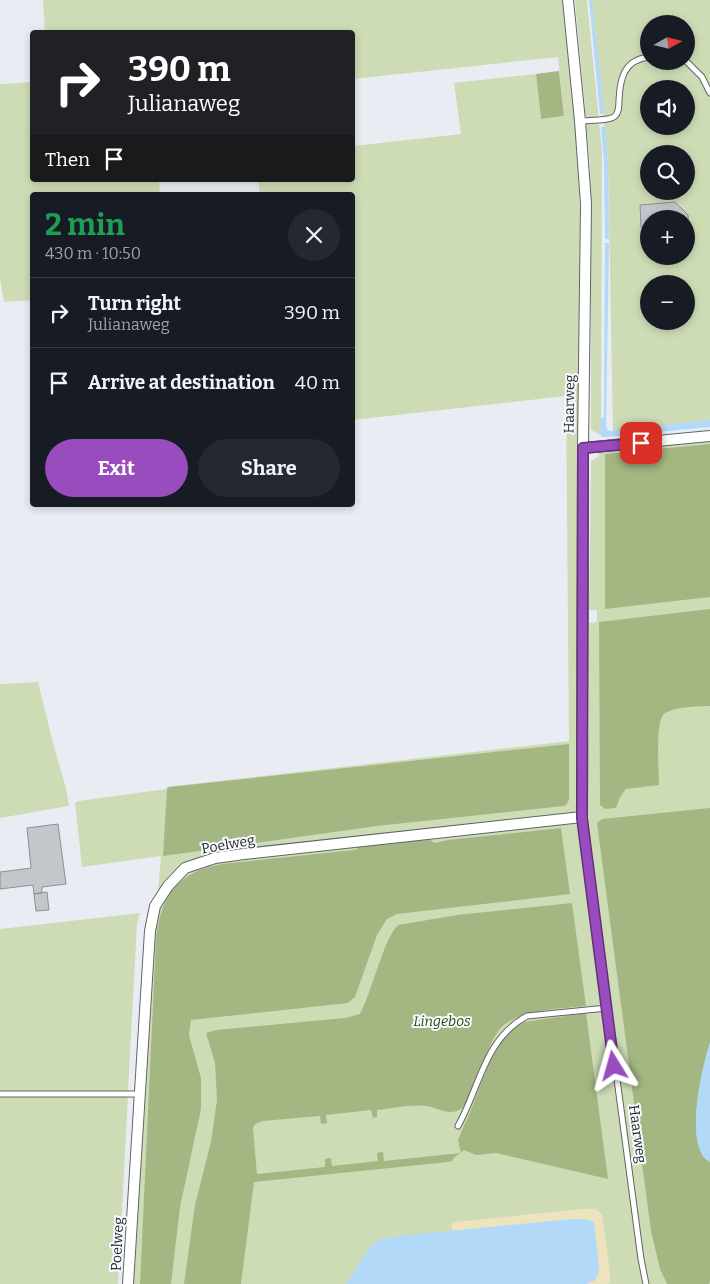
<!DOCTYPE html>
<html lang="en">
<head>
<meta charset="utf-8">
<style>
	:root { --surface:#171b24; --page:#242831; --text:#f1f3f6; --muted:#9ea1a6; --line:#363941; --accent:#994cbe }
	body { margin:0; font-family:Bitter,serif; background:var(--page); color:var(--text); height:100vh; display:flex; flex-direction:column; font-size:19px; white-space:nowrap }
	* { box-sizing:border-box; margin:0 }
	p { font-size:16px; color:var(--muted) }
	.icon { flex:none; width:28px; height:28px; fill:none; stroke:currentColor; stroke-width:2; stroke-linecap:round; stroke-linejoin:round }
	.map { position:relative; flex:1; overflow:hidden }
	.side { position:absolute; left:30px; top:192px; width:325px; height:315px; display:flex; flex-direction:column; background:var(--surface); border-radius:5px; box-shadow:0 2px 8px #0003 }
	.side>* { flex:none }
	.guide { position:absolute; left:30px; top:30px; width:325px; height:152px; border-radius:5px; box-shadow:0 2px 8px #0003; background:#202124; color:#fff; overflow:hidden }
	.needle { width:32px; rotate:82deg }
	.buttons { position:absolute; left:640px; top:15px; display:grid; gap:10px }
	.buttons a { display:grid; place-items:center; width:55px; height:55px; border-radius:50%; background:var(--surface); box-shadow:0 2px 8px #0003; font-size:25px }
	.pin { position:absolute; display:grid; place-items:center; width:42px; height:42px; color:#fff; margin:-21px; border-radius:10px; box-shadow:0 2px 8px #0006 }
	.me { position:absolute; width:55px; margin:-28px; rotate:352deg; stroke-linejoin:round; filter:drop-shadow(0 0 4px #0008) }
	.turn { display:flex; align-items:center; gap:18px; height:105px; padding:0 15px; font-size:22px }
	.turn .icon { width:65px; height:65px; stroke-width:2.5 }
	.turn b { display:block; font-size:35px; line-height:42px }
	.then { display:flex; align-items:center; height:48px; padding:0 15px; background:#0003; gap:10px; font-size:19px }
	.round { display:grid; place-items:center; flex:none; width:52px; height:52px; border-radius:26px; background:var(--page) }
	.head { display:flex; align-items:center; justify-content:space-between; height:85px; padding:0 15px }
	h1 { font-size:30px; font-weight:700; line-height:38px; color:#1e9e55 }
	.cta { display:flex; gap:10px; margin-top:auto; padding:10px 15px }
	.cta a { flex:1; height:58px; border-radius:30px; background:var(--accent); color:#fff; font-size:20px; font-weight:700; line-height:58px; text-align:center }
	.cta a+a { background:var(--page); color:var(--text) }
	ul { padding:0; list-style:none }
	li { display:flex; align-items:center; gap:15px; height:70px; padding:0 15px; border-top:1px solid var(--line) }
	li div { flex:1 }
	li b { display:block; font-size:19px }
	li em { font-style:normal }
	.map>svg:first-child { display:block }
</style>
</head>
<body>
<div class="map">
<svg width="710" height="1284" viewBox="0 0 710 1284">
	<rect width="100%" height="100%" fill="#e9edf3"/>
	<path fill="#cedcb6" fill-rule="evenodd" d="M43,0H565L577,140L580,211L578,741L589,739V623L597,622V610H589L591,461L599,456V451L710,441V1284H126L161,856L82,867L75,803L79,801L166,789V787L569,741L566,396L353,420L352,195H260L258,180H352L353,146L461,134L454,83L536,74L541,119L564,116L558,57L353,79L352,32H45Z
		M575,0H587L602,152L601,435L591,430V214L590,164Z
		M592,0H710V424L613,434L608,163ZM649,24H686V61H649ZM649,89H686V126H649ZM649,154H686V191H649ZM649,219H686V256H649ZM649,284H686V321H649Z
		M32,82V180H159L160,195H32V300L4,302L0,278V84Z
		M38,682L53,743L66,788L69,806L0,818V684Z
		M140,913L137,924L128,1091L0,1092V929Z
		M128,1096L118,1284H0V1097Z"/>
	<path fill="#a4b783" d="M559,71L564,116L541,119L536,74Z
		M710,444V597L605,609V454Z
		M710,609V706C699,706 672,707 664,714C655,722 659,772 659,785L626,789L620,797L616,808L605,809L600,805L599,622Z
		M569,744V800L566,805L563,806L377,826L163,856L167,789L169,787Z
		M710,808V1043C702,1067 683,1148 710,1162V1282L709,1284H667L660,1269L651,1231L597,823L602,819Z
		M561,828L570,894L397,914L387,919L377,935L355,997L348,1003L191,1020L189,1035L201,1078V1109L180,1207L171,1284H140L156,939C161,895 177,872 222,864L354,850L357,849L359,845L428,837L434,843L448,840Z
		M572,903L586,1006C559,1009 512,1009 497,1033C489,1045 485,1060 480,1072C476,1081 470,1101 463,1107C451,1118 439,1108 427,1106C411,1104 393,1108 377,1110V1117L373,1118L371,1110L326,1115L327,1123L321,1124L320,1116L263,1121L255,1124L253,1128L257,1174L325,1167V1159L331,1158L332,1166L378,1161L377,1153L383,1152L384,1161L461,1153L458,1140C462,1129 468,1118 472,1107C483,1080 495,1034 524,1022L586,1013L608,1179L496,1153L476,1155L464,1150C460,1154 454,1156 452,1161L448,1162L254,1182L241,1284H184L195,1205L211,1142L217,1100L215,1063L206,1033L217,1030L345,1018L360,1014C371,994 384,938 398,925L457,915Z"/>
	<path fill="#ede3be" d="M583,1209H596L602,1215L610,1272V1282L607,1284H586L595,1280L598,1257L594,1224L593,1222L586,1219L453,1231L451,1225L455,1222Z"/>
	<path fill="#b2d9f8" d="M589,0H592L604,113L600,114Z
		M601,127H605L608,164L609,239H605L604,163Z
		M605,243H609L606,426L608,431L710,420V427L607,437H602L601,435L600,419L604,417Z
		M710,1043V1162C683,1148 702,1067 710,1043Z
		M571,1219H586L593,1222L594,1224L599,1267L598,1274L595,1280L586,1284H346L372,1244L379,1240L390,1237Z"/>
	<path fill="#c2c7cc" stroke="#8c9095" d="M675,202L688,215L690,251H686V219H649V234L641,227L640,205Z
		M58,824L66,884L42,887V893L34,894L33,885L0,889V872L31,868L27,828Z
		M47,892L49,910L36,911L34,894Z"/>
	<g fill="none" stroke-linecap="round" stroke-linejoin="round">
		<defs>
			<path id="service" d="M686,61L702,77L710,93
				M580,121C589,120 610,121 615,116C619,112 619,106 619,100C620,78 624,60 649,57
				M582,817L641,1259L646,1284
				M0,1094H139
				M458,1126C480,1087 484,1039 527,1016L607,1008"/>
			<path id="minor" d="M583,448L710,436
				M128,1284L150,931L155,906L168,886L185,868L215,858L244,854L582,817L583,448L586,204L580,121L568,0"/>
		</defs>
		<use href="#service" stroke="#606469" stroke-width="7"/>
		<use href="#minor" stroke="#606469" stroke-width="12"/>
		<use href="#service" stroke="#fff" stroke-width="5"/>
		<use href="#minor" stroke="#fff" stroke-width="10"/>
	</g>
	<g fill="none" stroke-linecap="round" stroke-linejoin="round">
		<defs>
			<path id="route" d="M614,1066L582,818L583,448L641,443"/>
		</defs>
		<use href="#route" stroke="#63317c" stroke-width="12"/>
		<use href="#route" stroke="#994cbe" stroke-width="9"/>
	</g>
	<g text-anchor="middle" stroke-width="4" stroke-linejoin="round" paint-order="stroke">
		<g font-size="14" fill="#242628" stroke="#f7faff">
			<text transform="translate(569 404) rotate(-89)" y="5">Haarweg</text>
			<text transform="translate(228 844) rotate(-10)" y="5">Poelweg</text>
			<text transform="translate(638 1134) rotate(82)" y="5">Haarweg</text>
			<text transform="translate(117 1244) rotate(-87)" y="5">Poelweg</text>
		</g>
		<g font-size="14" font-style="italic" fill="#35460b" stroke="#f7faff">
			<text x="442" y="1026">Lingebos</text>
		</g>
	</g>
</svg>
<div class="buttons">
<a><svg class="needle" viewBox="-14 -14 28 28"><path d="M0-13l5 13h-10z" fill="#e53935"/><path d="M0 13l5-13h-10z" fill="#9ea1a6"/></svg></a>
<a><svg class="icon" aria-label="sound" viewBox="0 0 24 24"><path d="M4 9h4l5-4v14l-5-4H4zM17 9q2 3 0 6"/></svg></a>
<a><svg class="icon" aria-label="search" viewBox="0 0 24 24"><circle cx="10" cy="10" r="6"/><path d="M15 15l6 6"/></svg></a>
<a>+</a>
<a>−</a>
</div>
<div class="pin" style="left:641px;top:443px;background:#d93025"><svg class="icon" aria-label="arrive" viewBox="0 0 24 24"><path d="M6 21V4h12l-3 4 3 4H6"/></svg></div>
<svg class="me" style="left:614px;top:1066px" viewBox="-20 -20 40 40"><path d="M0-17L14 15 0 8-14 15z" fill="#994cbe" stroke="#fff" stroke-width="4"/></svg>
<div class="guide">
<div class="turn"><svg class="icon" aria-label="right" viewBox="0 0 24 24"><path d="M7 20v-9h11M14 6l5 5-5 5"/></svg><div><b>390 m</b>Julianaweg</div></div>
<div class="then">Then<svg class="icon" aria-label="arrive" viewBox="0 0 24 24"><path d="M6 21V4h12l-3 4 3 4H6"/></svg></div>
</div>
<section class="side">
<div class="head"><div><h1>2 min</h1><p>430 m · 10:50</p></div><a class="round"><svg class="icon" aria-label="close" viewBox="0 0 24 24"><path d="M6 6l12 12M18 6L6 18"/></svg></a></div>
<ul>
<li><svg class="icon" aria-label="right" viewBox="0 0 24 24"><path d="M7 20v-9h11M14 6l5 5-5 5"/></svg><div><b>Turn right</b><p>Julianaweg</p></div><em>390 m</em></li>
<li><svg class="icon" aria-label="arrive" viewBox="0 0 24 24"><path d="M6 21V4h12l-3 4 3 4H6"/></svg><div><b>Arrive at destination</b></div><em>40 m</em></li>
</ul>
<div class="cta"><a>Exit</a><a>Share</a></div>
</section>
</div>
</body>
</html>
